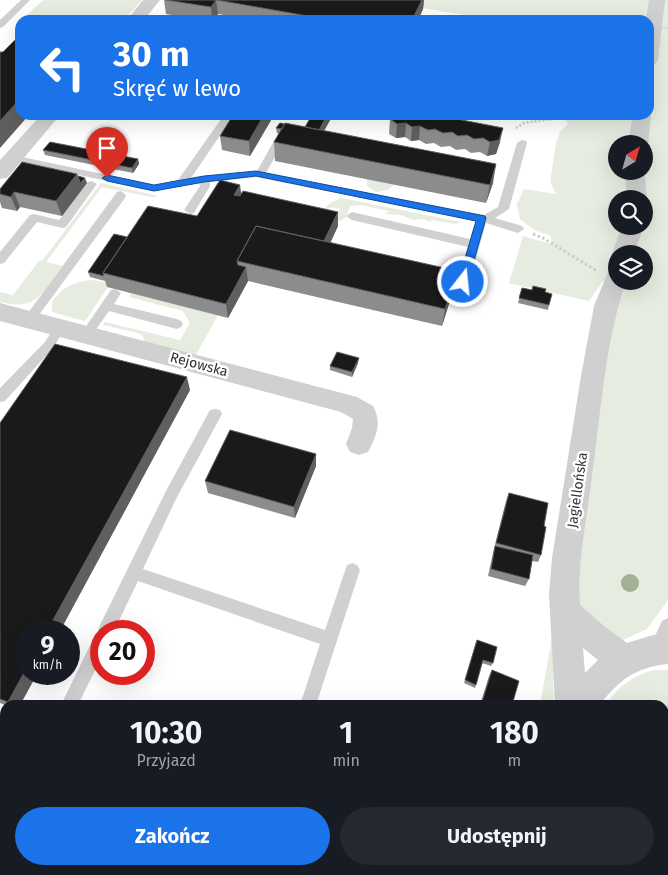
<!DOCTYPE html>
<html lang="pl">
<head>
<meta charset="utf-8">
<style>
	:root { --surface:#171b24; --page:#242831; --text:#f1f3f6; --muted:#9ea1a6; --accent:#1a73e8 }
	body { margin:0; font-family:"Fira Sans",sans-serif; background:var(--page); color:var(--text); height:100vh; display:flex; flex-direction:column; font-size:19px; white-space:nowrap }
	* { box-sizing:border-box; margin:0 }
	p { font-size:16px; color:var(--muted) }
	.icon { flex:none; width:28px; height:28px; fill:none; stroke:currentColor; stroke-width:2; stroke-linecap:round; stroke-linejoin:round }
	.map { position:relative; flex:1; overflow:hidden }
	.sheet { position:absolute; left:0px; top:700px; width:669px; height:175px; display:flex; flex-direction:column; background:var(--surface); border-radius:15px 15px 0 0; box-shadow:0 5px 20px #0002 }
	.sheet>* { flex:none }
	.hud { position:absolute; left:15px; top:15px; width:639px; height:105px; border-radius:15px; box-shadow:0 5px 20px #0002; background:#1a73e8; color:#fff; overflow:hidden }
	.needle { width:32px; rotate:37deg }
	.fabs { position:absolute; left:608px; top:135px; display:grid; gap:10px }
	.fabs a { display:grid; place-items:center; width:45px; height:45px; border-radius:50%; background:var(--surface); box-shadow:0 5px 20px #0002; font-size:25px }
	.speed { position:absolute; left:15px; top:620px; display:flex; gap:10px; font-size:25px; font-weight:700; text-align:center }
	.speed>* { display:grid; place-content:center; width:65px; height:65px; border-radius:50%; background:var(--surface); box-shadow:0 5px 20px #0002; line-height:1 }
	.speed small { font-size:12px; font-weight:400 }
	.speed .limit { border:8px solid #d22; background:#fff; color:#111 }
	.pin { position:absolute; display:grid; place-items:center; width:42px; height:42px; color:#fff; margin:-51px -21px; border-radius:50% 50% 50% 0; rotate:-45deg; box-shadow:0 0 5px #0007 }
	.pin .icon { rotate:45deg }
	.me { position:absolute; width:55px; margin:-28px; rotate:16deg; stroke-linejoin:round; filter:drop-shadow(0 0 4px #0008) }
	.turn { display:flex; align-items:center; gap:18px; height:105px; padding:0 15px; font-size:22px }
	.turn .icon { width:65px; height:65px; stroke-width:2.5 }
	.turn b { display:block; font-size:35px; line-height:42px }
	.eta { display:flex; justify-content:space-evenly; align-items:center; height:85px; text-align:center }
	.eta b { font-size:30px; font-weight:700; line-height:35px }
	.cta { display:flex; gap:10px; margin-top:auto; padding:10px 15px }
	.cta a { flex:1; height:58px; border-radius:30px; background:var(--accent); color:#fff; font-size:20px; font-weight:700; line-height:58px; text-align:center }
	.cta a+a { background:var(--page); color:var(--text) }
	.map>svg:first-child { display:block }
</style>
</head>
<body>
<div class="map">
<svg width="668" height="875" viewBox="0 0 668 875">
	<rect width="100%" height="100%" fill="#fff"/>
	<path fill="#e6ecdf" d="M43,0H142L124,20H22Z
		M374,0H655L649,41V20H494Z
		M661,0H668V600L647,629L623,640L599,635L578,608L584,486L620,281H644V254H628L644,226V144L649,115V79Z
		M562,115H638L634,144H616V171H632L633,199H616V226H628L616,254L614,275L602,282L589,301L509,283L523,236L551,244V236L534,230L520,219L517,204L524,189L556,194L551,183V176L556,143L560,132L568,124Z
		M367,179L394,185L388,190L376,192L367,186Z
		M101,183L159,196L151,197L102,187L46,262L62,266C42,293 38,311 0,302V292L13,295L39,261H42Z
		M341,198L461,222L455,224L432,220L430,222L423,219L414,220L401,215L386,214L389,211L361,205L350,206L346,217L340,221L335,219L340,209L332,207L325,210C329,201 335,202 341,198Z
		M94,280L110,284L85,321L55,313L52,311V302C62,287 75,281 94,280Z
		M131,293L218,315L195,357L145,342L142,335L138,333L103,325L105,322L180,340L190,323L183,311L129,297Z
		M552,638L554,705H540Z
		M654,670H668V812L664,821V705H606C617,687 634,675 654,670Z
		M504,870H554L552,875H485Z"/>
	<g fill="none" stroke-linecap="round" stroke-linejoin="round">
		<path fill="#cfe2ee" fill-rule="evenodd" d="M657,27H668V29H657Z
			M668,704V716L664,718V707Z"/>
		<path stroke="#cdcdcd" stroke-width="2.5" stroke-dasharray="2 2" stroke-linecap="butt" d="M603,115L623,117
			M516,128L524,123L579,115"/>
		<path stroke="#cdcdcd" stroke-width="3" stroke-dasharray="2.5 2.5" stroke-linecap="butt" d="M533,234L543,238L597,271"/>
		<path fill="#d0d0d0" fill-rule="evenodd" d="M21,0H30L3,27L0,28V20Z
			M224,115H234L191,178L257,171L275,139L280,136L285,139L266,173L484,215L498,207L517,143L522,140L526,141L527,143L509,209L495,218L522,226L524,229L518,233L486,223L469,282L463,286L457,282L468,247L352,220L346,216L352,212L470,239L476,221L256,177L210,182V186L194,213L190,214L184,210L200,186L199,183L154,191L13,161L8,158L13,155L154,185L178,180Z
			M92,181L97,184L66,227L62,228L37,222L4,263L0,264V252L30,215L34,214L59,220L88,182Z
			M121,191L126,195L125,198L33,323H25L23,320L25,317L117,192Z
			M115,289L121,293L114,304L177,319L181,321L183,324L181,327L177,329L109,311L90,338H82L80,335L82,332L111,290Z
			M60,322L64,324L66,327L53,348L5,401L0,402V388L45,342L56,324Z
			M215,409L220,410L222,414L176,499L143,569L325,630L347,565L352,563L357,565L360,570L316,705H300L320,644L138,581L114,631H101V658L78,705H61L95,635L99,634L98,631L100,625L166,491L210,410Z
			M668,618V643L663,655L657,657L651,655L649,649L662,621Z
			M0,739L5,741V761L0,759Z"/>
		<path fill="#d0d0d0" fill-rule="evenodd" d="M143,0H160L144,20H127Z
			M649,0H665L658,60L655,64L649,65V20H646Z
			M649,111L651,115L648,144L644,149V144H628L633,115H649Z
			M41,115H60L7,178L0,179V160Z
			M644,169L647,199L644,204V199H627L625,171H644Z
			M622,226H644L634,254H616V260L612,254Z
			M616,270V281H626C605,343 601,411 592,476C587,518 577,563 580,605L604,626L627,643L653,635L668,634V664C634,668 621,679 599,705H555L549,594L552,558L581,376L594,306L608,272ZM583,648L598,660L585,673Z
			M0,303L357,397L373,406C382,423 377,435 368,452L359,455L350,452L346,444L352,428L353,419L341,412L0,321Z
			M548,870H584V875H548Z"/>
		<defs>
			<path id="rail" d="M664,863L668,852
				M659,875L661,870"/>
		</defs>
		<use href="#rail" stroke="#888" stroke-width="6"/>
		<use href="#rail" stroke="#fff" stroke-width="4.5" stroke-dasharray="14" stroke-linecap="butt"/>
	</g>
	<circle fill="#a2b095" cx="630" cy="583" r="9"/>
	<path fill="#8c8c8c" d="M164,0H424L423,9L418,20H252L218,14L214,20H216H203L166,14Z
		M274,115L250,156L222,150L220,136Z
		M312,115H333L324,131L493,183L486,203L275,161L274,142L279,134L277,133L276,128L305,127Z
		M392,115L500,142L496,154L487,156L480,152L471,153L465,149L456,150L450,146L441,147L434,143L426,144L419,140L411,141L405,137L396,138L389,134L390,119Z
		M43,150L138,159L139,164L133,173L45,155Z
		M77,174L78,176L87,183L62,216L20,207L17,211L2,208L0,202V189Z
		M241,194L338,226L330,243L458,271L454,288L442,326L248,281L228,318L107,287L105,281L90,277L88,272L127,237L197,216Z
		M522,288L545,292L549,305L548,310L518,303Z
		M358,363L352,377L330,370V366Z
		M190,390L60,631H26V674H37L20,705H5L0,703V423Z
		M316,454V466L295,518L208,493L205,481Z
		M509,493L544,526L541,555L538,562L532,561L529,579L525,586L488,576L493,553L506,501Z
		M477,640L493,663L491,666L482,663L475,688L464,683Z
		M492,670L512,705H480L489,676Z"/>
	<path fill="#5f5f5f" d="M216,0L218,14L214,20H212L211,7Z
		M422,0H424L423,9L418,20H412Z
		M20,99V115H29L0,148V121Z
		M264,115H274L250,156L249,141Z
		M327,115H333L318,141V131Z
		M406,123L405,137L396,138L397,124Z
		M420,126L419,140L411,141L412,127Z
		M503,128L500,142L496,154L487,156L490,142Z
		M138,159L139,164L133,173L132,168Z
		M496,164L493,183L486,203L490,185Z
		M77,174L80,183L85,178L87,183L62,216L56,201Z
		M240,185L242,199L234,195Z
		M14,192L20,207L17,211L11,197Z
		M338,212V226L323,259L322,245Z
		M246,267L248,281L228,318L226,304Z
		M458,271L454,288L442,326L445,309Z
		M359,358L358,363L352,377V372Z
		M187,377L190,390L60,631H47Z
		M316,454V466L295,518L294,507Z
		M26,669V674H37L20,705H12L8,702Z"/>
	<path fill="#1a1a1a" stroke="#5f5f5f" d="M166,0H216L211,7Z
		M217,0H422L412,20H318L319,18Z
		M20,35V99L0,121V52H3Z
		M233,115H264L249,141L220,136Z
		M312,115H327L319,130L305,127Z
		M392,115H436L503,128L499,140L490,142L483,138L474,139L467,135L458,136L452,132L443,133L435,129L428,130L420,126L412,127L406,123L397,124L390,119Z
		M280,123L285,124L282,129L276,128Z
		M285,123L496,164L490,185L274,142Z
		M50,142L138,159L132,168L43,150Z
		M22,162L77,174L56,201L14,192L11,197L0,194V189Z
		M78,176L85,178L80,183Z
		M220,180L240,185L234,195L240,196L243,191L338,212L324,241L256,226L237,261L238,265L246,267L226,304L103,273L148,206L197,216Z
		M256,226L458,271L445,309L237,261Z
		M114,234L127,237L103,273L104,276L88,272Z
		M533,286L546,289L545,292L552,294L549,305L519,298L522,288L532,290Z
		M55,344L187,377L47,631H26V669L8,702L0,699V423Z
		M337,352L359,358L352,372L330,366Z
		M230,430L316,454L294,507L205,481Z
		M509,493L548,503L544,526L546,527L541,555L496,543Z
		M495,546L533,555L529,579L491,569Z
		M477,640L497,647L493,663L483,660L476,685L465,680Z
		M492,670L519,681L512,705H481Z"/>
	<path fill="#1a73e8" stroke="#114b97" d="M256,171L485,216L486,218L468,282L463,286L458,282L476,221L256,176L204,182L154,191L107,181L102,178L107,175L154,185L204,176Z"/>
	<g text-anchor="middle" stroke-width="5" stroke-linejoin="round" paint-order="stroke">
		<g font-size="14" fill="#333" stroke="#fff">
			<text transform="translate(199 364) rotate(15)" y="5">Rejowska</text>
			<text transform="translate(577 490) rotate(-82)" y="5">Jagiellońska</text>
		</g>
	</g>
</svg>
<div class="fabs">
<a><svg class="needle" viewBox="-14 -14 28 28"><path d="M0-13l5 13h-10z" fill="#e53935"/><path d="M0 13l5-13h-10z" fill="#9ea1a6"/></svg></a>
<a><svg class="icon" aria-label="search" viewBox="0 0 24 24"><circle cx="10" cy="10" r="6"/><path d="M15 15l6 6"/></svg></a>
<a><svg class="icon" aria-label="layers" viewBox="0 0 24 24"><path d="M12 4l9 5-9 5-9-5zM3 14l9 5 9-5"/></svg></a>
</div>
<div class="speed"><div>9<small>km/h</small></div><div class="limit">20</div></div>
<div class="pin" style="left:107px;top:178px;background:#d93025"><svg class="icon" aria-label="arrive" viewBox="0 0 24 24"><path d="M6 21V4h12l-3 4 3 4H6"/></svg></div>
<svg class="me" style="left:463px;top:282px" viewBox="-20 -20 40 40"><circle r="17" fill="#1a73e8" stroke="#fff" stroke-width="3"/><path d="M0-11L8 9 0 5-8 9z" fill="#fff"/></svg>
<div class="hud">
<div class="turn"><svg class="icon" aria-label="left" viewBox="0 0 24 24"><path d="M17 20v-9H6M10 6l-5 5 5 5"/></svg><div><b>30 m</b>Skręć w lewo</div></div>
</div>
<section class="sheet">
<div class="eta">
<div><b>10:30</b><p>Przyjazd</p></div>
<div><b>1</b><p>min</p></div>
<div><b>180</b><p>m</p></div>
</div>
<div class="cta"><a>Zakończ</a><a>Udostępnij</a></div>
</section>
</div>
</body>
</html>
